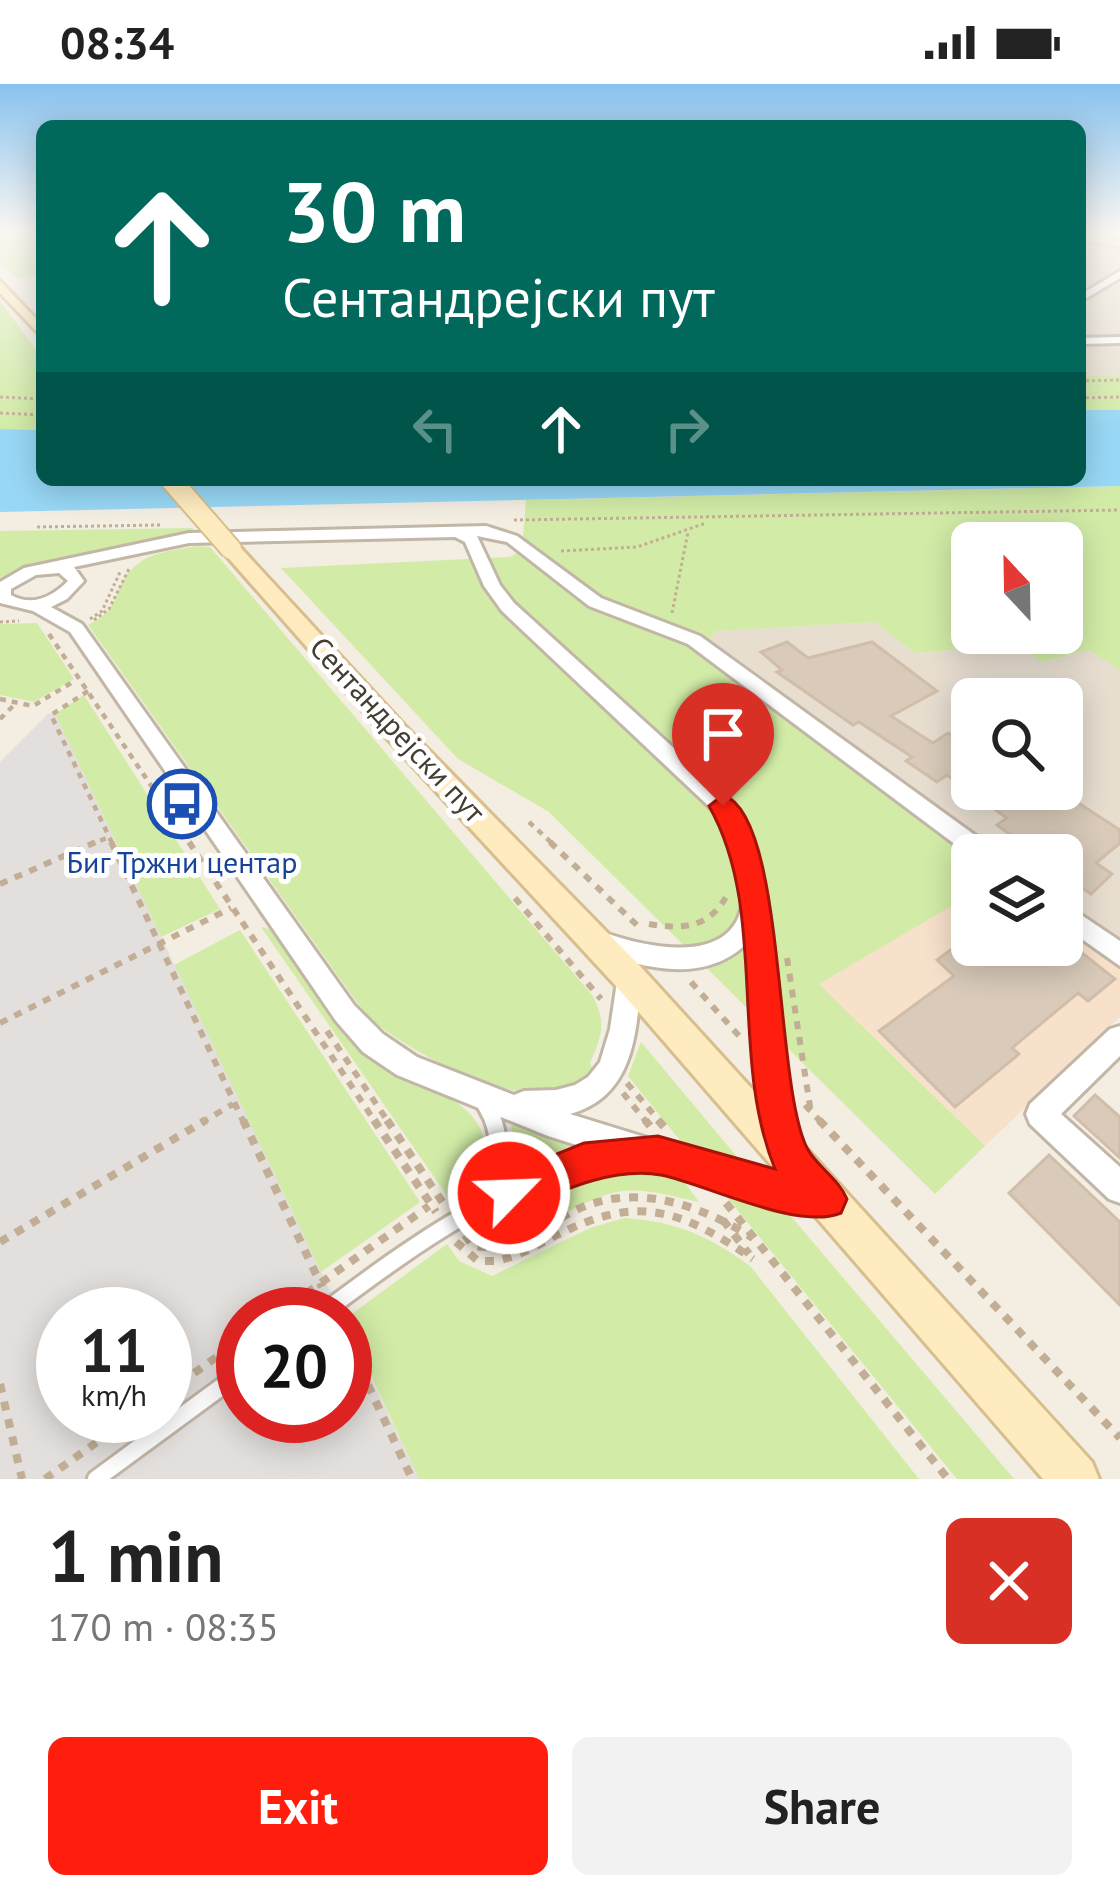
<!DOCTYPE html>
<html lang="en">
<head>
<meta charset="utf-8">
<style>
	:root { --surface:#fff; --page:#f2f2f2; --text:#222; --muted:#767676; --accent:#ff1d0d }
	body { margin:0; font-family:"PT Sans",sans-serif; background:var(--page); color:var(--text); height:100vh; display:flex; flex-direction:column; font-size:45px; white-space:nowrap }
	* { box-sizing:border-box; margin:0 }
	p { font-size:39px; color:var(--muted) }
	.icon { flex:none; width:66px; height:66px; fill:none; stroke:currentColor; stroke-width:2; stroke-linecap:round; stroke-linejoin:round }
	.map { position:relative; height:1395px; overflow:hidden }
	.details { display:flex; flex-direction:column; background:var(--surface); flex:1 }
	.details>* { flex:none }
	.banner { position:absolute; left:36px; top:36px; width:1050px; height:366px; border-radius:18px; box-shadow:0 6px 30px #0003; background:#00695c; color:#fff; overflow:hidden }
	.needle { width:78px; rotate:338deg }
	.buttons { position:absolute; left:951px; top:438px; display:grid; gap:24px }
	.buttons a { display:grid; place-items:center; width:132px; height:132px; border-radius:18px; background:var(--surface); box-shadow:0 6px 30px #0003; font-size:60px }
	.speed { position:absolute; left:36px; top:1203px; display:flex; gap:24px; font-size:60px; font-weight:700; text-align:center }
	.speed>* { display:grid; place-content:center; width:156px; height:156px; border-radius:50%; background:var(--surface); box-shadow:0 6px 30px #0003; line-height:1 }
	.speed small { font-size:30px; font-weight:400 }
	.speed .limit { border:18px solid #d22; background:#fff; color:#111 }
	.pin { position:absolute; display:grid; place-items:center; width:102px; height:102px; color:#fff; margin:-123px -51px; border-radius:50% 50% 50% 0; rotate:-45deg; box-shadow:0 0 12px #0007 }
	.pin .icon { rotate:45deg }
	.me { position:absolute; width:132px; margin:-66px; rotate:66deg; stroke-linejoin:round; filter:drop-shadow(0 0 9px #0008) }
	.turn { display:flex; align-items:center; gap:42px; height:252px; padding:0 48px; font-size:54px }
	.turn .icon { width:156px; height:156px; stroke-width:2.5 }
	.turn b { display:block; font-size:84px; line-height:102px }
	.lanes { display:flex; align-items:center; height:114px; padding:0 48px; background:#0003; justify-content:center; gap:60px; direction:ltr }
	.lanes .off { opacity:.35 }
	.round { display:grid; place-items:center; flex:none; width:126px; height:126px; border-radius:18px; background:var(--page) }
	.summary { display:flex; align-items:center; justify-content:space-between; height:204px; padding:0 48px }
	h1 { font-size:72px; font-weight:800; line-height:90px }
	.action { display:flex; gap:24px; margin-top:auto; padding:24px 48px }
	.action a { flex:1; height:138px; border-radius:18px; background:var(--accent); color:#fff; font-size:48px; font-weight:800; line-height:138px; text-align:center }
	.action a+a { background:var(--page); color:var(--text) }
	.status { display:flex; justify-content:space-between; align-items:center; height:84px; padding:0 60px; background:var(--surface); direction:ltr }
	.status svg { height:33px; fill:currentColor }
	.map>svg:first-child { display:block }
</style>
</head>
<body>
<div class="status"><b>08:34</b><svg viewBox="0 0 49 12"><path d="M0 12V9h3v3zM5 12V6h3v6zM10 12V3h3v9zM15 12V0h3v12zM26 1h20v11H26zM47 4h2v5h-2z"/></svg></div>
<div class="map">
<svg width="1120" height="1395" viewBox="0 0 1120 1395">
	<rect width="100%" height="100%" fill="#f3ede2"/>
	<path fill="#e7ded0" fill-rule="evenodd" d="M1080,154L1120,162V291L1080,292Z
		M874,538L915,569L1019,561L1042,578L1088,566L1120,586V882L1062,839V771H972L700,567L716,547ZM972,615H1062V705H972Z"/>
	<path fill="#f8e1cb" d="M972,810V861H1062V839L1120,882V933L985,1062L818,900Z"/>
	<path fill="#d2eca7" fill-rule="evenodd" d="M0,148H35L42,154V190L18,195L0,178Z
		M0,217L42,274V346L0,345Z
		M1120,291V326H1080V292Z
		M1120,402V586L1088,566L1041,578L1019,561L915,569L874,538L716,547L701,566L972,771V810L819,900L985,1062L935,1110L549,728L458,675L281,484L510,473L522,466L526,416ZM972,459H1062V549H972Z
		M192,444L196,449L29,480L0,494V447Z
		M197,462L210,463L592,911C607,938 602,952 590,979L594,988C585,996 575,1004 563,1008C509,1022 405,966 366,931L88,541C124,524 111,504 134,483C150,468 175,466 197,462Z
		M37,539L74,595L34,618L0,611V540Z
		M84,611L220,825L161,853L55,630Z
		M261,843L273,846C303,888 329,938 368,972C403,1002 484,1008 485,1066C485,1092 469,1103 450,1116Z
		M240,846L420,1118L321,1188L174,881Z
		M641,958L748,1086L687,1065L628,992Z
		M511,1035L583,1057L515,1085Z
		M625,1082L677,1088L699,1118C675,1113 648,1104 623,1107C582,1111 509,1168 479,1158L470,1147C520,1117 567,1091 625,1082Z
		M717,1101L784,1124L1014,1395H957Z
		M624,1134C675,1137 710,1152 751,1183L919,1395H419L345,1235L447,1160L459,1177L492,1192L590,1144Z"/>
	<path fill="#e3dfdc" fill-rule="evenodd" d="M49,629L55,630L341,1230H243V1332H345V1239L419,1395H0V678ZM63,1230H165V1332H63Z"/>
	<path fill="#98d8f6" d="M1080,326H1120V402L0,428V345L42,346V396H1080Z"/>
	<path fill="#d9caba" stroke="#d1beaa" stroke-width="3" d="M787,558L808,574L872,558L937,607L891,632L933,659L948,649L972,665V705H1057L1120,746V759L1096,779L1112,790L1091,810L1062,790V771H1038L997,741L1007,734L947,691L937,698L906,677L912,673L859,638L853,641L777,588L782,586L761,568Z
		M972,850V861H1072L1115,895L1088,917L1078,909L1012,964L1019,970L955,1023L879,947L954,892L937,876Z
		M1095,1011L1120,1033V1074L1074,1032Z
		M1049,1071L1120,1138V1221L1009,1109Z"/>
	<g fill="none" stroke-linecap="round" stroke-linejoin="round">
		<defs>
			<path id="service-far1" d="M484,1020L494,1039"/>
			<path id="service" d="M472,1121C493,1095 505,1069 493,1036
				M321,1230C414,1161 505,1092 622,1072
				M96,1395L243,1287"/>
			<path id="minor" d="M1120,187V194L1080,218V211Z
				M1120,253V259L1080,260V254Z
				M486,442L517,452L601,514L700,552L994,765L997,771L972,773L688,560L589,522L507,458L477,452L500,501L514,519L731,716C780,801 770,870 779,963C783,997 794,1031 803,1064L798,1074L788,1079L778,1074C749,1006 752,931 748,858C706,901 643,885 593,865L590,858L593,851L602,848C720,889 782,848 715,728L502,527L484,502L465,458L455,453L189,459L74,483L84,497L67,515L51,523L82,540L354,921L383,950L417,973L514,1011L524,1007L556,1006L575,1001L588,993L600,978L610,945L619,884L628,881L637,884L641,892C637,948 634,1013 570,1030L745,1084L823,1100L834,1104L838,1115L834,1126L823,1130L745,1114L548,1052L397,991L363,968L336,937L70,548L33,527L0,519V498L24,484L189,449ZM59,489L68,497C52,513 32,523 11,511V505L36,491Z
				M1062,818L1120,857V882L1062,841Z
				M1120,942V972L1061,1030L1120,1083V1119L1109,1115L1030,1040L1026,1030L1030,1020L1110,945Z"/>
			<path id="secondary" d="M1080,149L1120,157V163L1080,155Z
				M0,197L42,241V253L0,209Z
				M231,459L238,461L404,641L640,882L1092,1378L1099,1395H1043L616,902L386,653L224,469V461Z"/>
		</defs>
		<use href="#service-far1" stroke="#c2b6a7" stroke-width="20"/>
		<use href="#service" stroke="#c2b6a7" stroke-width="22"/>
		<use href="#minor" stroke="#c2b6a7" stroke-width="6"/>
		<use href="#secondary" stroke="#d7be8e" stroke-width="6"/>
		<path stroke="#c2ae94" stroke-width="3" stroke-dasharray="3 3" stroke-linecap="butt" d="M1080,297L1120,296
			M0,313L42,315
			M1080,314L1120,313
			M0,329L42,331
			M514,436L1120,426
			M37,443L161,441
			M561,467L637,463L706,439
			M672,529L688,448
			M90,535L102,527L121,486
			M94,536L109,525L130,483
			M0,538L19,537"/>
		<path stroke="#c2ae94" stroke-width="4.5" stroke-dasharray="6 6" stroke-linecap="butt" d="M49,550L191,761
			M88,607L51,631L113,761
			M0,615L33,622L76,596
			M0,635L17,618
			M529,738L554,761
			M89,761L109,753"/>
		<path stroke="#c2ae94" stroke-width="6" stroke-dasharray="8 8" stroke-linecap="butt" d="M111,758L244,1039
			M189,758L376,1039
			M550,758L642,846
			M0,800L96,758
			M515,814L601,915
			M649,840C686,846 712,843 729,807
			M787,874L811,1029
			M691,898L739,952
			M0,939L231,824
			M327,947L389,1039
			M627,999L661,1039
			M623,1009L647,1039
			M805,1021L822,1039
			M201,1039L233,1020"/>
		<path stroke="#c2ae94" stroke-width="8" stroke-dasharray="9 9" stroke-linecap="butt" d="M243,1036L322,1203
			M374,1036L436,1128
			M387,1036L445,1122
			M645,1036L650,1042
			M658,1036L666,1045
			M819,1036L1120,1354
			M726,1119L948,1395
			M723,1136L749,1170
			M465,1151L473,1162C511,1168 536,1147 568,1130C630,1096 697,1119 753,1154
			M0,1158L206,1036
			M456,1158L478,1177H495C523,1172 546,1155 572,1144C646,1110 690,1132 753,1175
			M277,1230L429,1122
			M345,1252L412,1395
			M0,1300L22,1395
			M165,1310L243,1254
			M45,1395L134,1332"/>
		<use href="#service-far1" stroke="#fff" stroke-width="14"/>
		<use href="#service" stroke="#fff" stroke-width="16"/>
		<use href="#minor" fill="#fff" fill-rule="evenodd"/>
		<use href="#secondary" fill="#ffebc0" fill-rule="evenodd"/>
		<defs>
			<path id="secondary-bridge" d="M171,396L231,465"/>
		</defs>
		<use href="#secondary-bridge" stroke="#d7be8e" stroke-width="24" stroke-linecap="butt"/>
		<use href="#secondary-bridge" stroke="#ffebc0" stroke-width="20"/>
	</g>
	<linearGradient id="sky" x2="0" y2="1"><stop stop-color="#88c2ee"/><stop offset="0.43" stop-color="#faf7f2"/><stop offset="1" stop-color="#faf7f2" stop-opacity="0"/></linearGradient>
	<rect width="1120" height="343" fill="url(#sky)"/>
	<path fill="#ff1d0d" stroke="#a61308" stroke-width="3" d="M723,711C786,731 774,998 807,1064C817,1083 838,1094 847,1115L841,1129C798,1147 706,1100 661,1091C610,1082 555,1110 509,1129L495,1123L489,1109L495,1095L584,1059L658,1052L775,1085C728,970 769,828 709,722Z"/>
	<defs>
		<symbol id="bus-ring" viewBox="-11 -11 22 22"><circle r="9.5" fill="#fff" stroke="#1a4fb4" stroke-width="1.5"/><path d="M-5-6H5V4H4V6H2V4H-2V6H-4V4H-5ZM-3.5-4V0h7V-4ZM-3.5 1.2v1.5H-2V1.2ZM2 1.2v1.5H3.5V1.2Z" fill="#1a4fb4"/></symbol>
	</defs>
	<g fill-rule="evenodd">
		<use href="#bus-ring" x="144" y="682" width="76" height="76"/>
	</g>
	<g text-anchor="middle" stroke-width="10" stroke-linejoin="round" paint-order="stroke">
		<g font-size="30" fill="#453c32" stroke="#fff">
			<text transform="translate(397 646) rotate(47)" y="10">Сентандрејски пут</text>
		</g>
		<g font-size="30" fill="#164399" stroke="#fff">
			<text x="182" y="789">Биг Тржни центар</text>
		</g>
	</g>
</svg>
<div class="buttons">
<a><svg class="needle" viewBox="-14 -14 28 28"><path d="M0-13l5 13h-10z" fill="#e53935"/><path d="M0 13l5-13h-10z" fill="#767676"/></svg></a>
<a><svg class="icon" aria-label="search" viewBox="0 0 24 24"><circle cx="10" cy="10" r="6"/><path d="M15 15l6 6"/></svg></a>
<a><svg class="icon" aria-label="layers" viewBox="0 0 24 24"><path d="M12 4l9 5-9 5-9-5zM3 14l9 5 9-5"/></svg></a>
</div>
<div class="speed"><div>11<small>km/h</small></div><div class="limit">20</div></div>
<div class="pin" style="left:723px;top:722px;background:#d93025"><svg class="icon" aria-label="arrive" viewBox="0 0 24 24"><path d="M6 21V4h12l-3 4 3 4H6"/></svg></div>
<svg class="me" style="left:509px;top:1109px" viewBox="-20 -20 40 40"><circle r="17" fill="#ff1d0d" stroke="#fff" stroke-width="3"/><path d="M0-11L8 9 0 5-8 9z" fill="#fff"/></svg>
<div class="banner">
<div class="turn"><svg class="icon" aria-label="ahead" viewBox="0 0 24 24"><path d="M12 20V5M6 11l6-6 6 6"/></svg><div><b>30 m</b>Сентандрејски пут</div></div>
<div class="lanes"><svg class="icon off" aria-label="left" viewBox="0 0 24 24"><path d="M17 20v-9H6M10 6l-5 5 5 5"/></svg><svg class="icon" aria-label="ahead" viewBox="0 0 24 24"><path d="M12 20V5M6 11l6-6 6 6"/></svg><svg class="icon off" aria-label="right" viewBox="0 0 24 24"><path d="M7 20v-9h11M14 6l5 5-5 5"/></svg></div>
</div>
</div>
<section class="details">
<div class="summary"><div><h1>1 min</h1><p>170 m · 08:35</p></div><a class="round" style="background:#d93025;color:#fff"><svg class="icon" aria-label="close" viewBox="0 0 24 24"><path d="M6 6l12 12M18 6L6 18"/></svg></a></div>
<div class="action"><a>Exit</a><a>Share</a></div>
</section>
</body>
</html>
